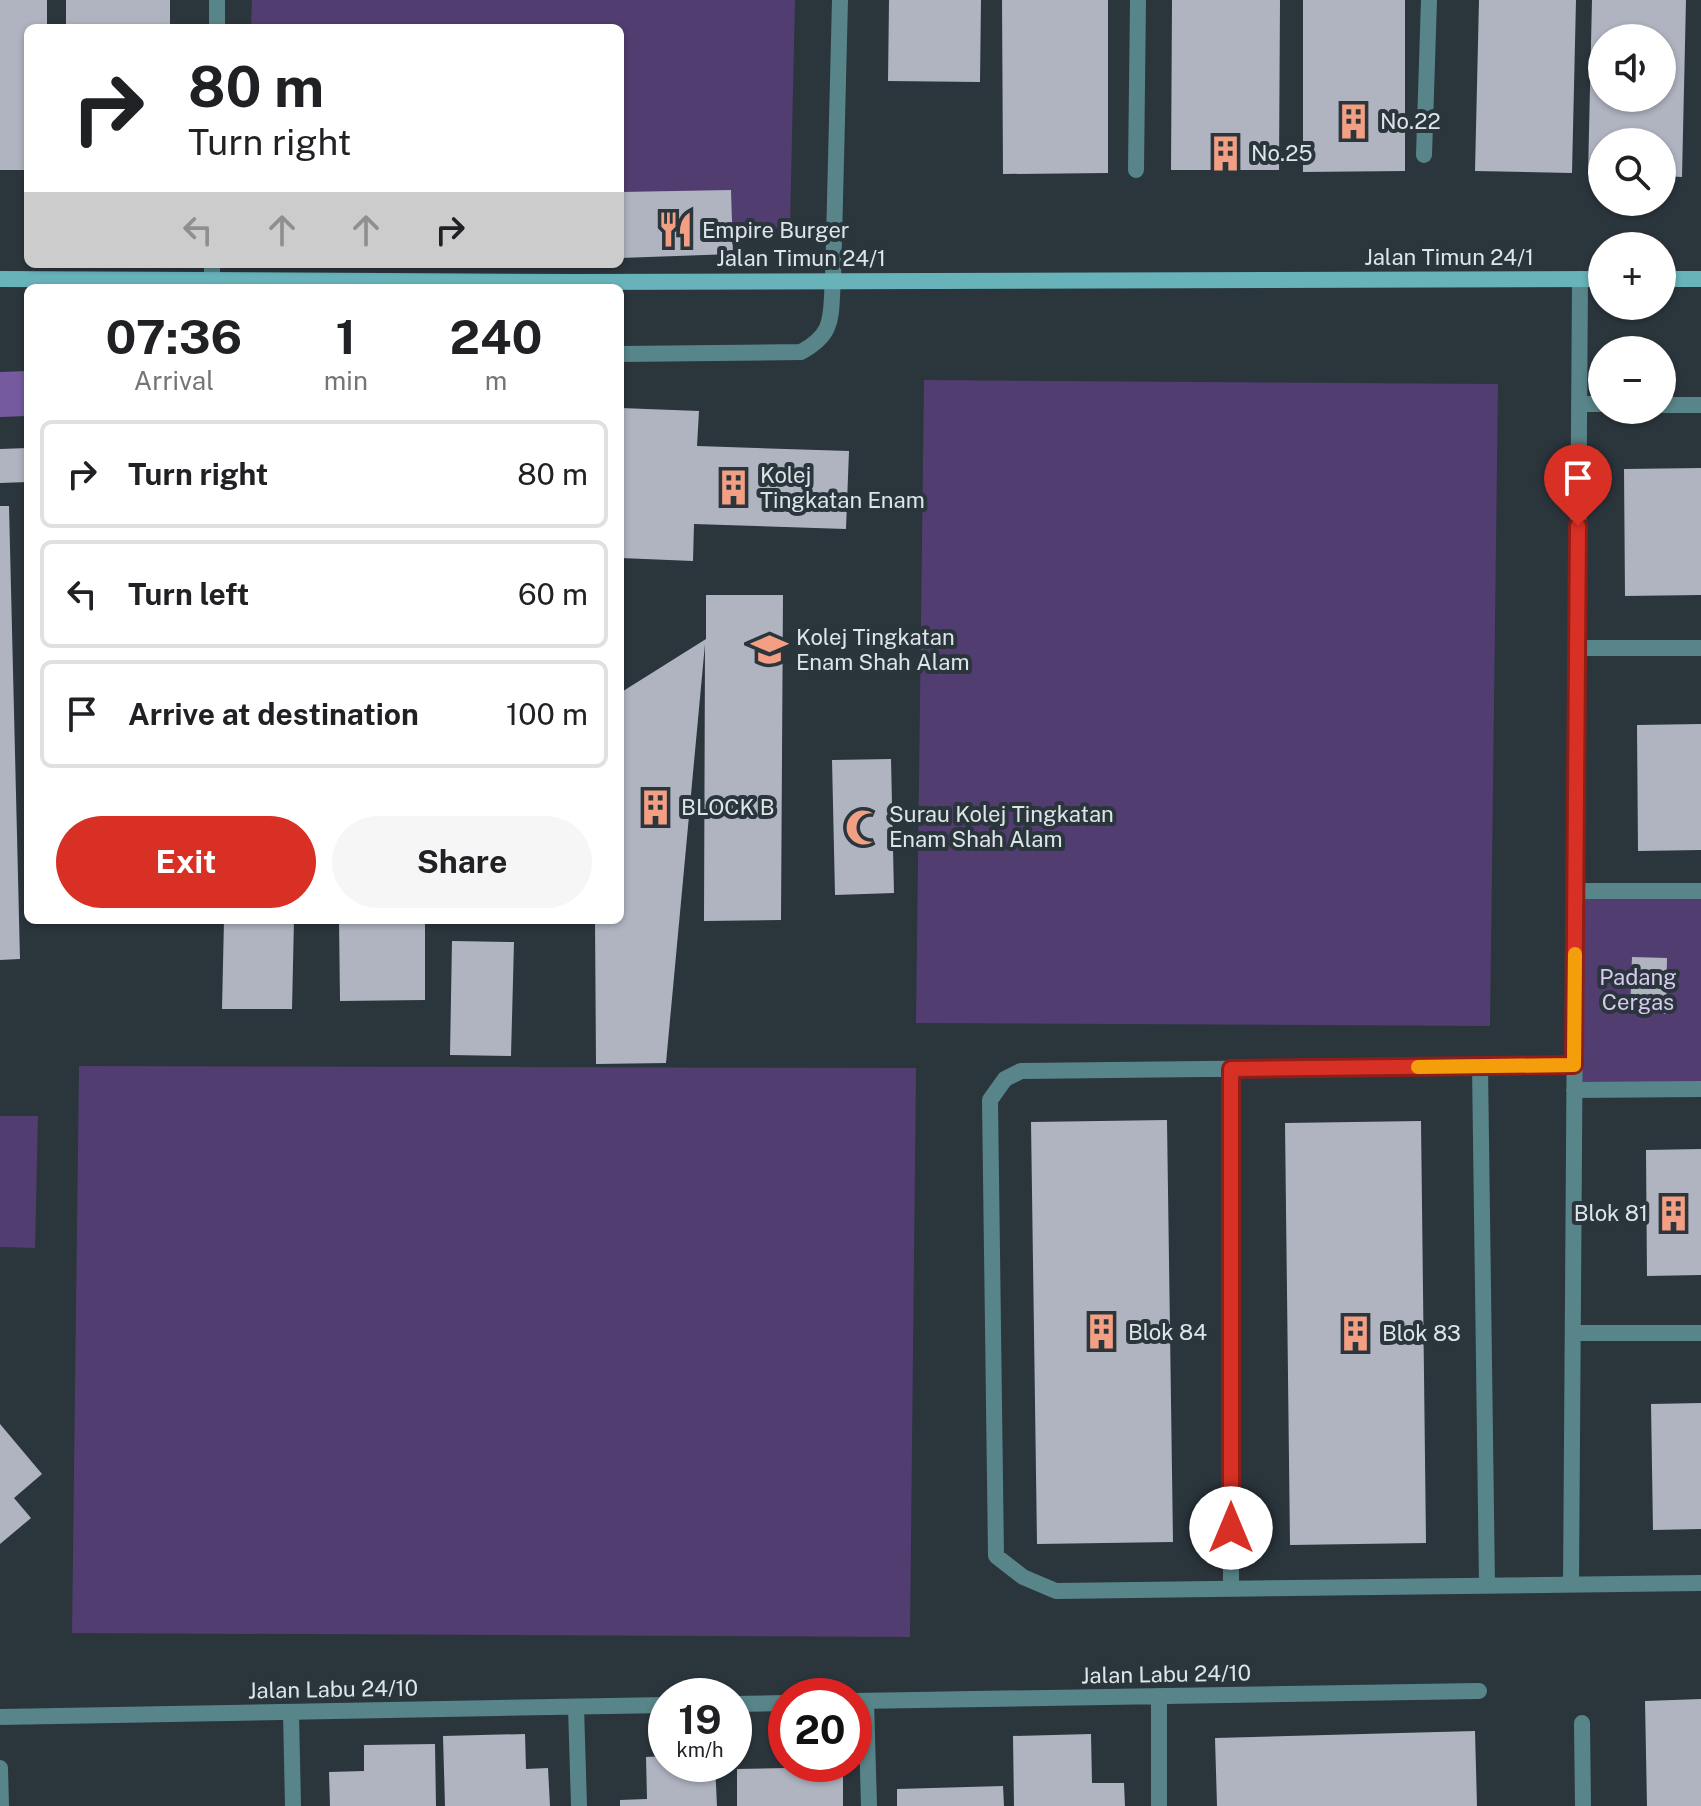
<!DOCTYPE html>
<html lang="en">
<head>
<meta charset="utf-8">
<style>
	:root { --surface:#fff; --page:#f6f6f6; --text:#202124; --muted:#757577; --line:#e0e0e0; --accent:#d93025 }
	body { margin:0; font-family:"Public Sans",sans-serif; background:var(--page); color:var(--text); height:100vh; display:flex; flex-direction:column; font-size:30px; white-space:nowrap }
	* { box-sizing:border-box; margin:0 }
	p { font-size:26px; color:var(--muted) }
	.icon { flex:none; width:44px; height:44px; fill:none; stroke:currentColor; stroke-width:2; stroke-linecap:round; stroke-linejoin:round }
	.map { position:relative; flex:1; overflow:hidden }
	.drawer { position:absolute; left:24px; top:284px; width:600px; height:640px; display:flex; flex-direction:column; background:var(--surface); border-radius:12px; box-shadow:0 2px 6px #0004 }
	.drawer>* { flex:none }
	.hud { position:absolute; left:24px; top:24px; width:600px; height:244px; border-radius:12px; box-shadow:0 2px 6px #0004; background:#fff; color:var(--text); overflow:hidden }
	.controls { position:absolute; left:1588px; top:24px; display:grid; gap:16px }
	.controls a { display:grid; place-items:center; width:88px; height:88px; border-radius:50%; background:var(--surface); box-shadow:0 2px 6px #0004; font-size:40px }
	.speed { position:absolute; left:648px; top:1678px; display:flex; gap:16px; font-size:40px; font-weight:700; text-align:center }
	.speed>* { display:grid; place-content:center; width:104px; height:104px; border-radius:50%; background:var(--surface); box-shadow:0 2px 6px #0004; line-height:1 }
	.speed small { font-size:20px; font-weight:400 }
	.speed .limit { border:12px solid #d22; background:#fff; color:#111 }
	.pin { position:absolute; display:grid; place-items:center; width:68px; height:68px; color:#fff; margin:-82px -34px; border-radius:50% 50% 50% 0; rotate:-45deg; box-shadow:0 0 8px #0007 }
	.pin .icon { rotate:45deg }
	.me { position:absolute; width:88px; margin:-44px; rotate:0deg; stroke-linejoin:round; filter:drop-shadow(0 0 6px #0008) }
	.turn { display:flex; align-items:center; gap:28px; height:168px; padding:0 32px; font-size:36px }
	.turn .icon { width:104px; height:104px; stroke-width:2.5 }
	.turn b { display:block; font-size:56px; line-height:68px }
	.lanes { display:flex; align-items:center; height:76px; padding:0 32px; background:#0003; justify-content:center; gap:40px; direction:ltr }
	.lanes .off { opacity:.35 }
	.eta { display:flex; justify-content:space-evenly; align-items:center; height:136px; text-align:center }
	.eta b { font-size:48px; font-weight:700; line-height:56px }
	.primary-button { display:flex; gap:16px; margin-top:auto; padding:16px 32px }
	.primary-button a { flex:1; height:92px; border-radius:48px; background:var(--accent); color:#fff; font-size:32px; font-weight:700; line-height:92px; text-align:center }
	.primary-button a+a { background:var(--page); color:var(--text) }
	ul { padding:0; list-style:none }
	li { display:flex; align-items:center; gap:24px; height:108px; margin:0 16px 12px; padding:0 16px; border:4px solid var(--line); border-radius:12px }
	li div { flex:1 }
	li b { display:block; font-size:30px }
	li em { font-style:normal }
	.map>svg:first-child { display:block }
</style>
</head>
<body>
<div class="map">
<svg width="1701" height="1806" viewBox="0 0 1701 1806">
	<rect width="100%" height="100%" fill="#2b353c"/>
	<path fill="#513d70" d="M252,0H795L790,228L620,225V28H251Z
		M924,380L1498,384L1490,1026L916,1023Z
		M1576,891H1701V1089L1574,1090Z
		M79,1066L916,1068L910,1637L72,1633Z
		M0,1116H38L35,1248L0,1247Z"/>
	<path fill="#765a9f" d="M28,371V416L0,417V372Z"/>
	<path fill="#b0b4c1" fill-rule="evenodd" d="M0,0H47V28H28V170H0Z
		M66,0H170V28H66Z
		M889,0H981L980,82L888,81Z
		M1002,0H1108V173L1003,174Z
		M1172,0H1280L1279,170H1171Z
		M1303,0H1405V171L1303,172Z
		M1479,0H1576L1572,173L1475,171Z
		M1592,0H1686L1682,177L1662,176V142H1602V176L1588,175ZM1602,38H1662V98H1602Z
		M731,190L733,254L620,258V192Z
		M621,408L699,411L697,446L849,451L846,529L694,524L693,561L620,558Z
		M28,448V482L0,483V449Z
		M1701,468V595L1625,596L1624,469Z
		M0,506H9L20,959L0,960Z
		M706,595H783L781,920L704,921L705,644L666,1063L596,1064L595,920H620V693L706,639Z
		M1701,724V850L1638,851L1637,725Z
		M891,759L894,893L835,895L832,760Z
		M224,920H294L292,1009H222Z
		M339,920H425V1000L340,1001Z
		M452,941L514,942L511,1056L450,1055Z
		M1632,957L1667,958L1666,1014L1630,1013Z
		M1167,1120L1173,1542L1037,1544L1031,1122Z
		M1421,1121L1426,1543L1290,1545L1285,1123Z
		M1701,1149V1275L1647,1276L1646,1150Z
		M1701,1403V1529L1653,1530L1651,1404Z
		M0,1424L42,1474L14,1498L31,1518L0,1544Z
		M1701,1699V1806H1647L1645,1701Z
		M1475,1731L1477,1806H1217L1215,1738Z
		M525,1734L526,1769L548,1768L550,1806H445L443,1736Z
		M1091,1734L1092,1783H1124L1125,1806H1014L1013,1736Z
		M435,1744L436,1806H330L329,1772L364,1771V1745Z
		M666,1756V1764H715L717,1806H620V1800L647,1799L646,1757Z
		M843,1767V1806H737V1769Z
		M1003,1786L1004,1806H897V1789Z"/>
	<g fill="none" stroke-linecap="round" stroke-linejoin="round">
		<path stroke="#588589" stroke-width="16" d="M620,354L801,352C836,333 830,316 833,280
			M1579,404H1602
			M1662,405H1701
			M1577,648H1701
			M1576,891H1701
			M1574,1065L1021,1071L1005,1079L990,1100L996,1556L1023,1577L1056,1591L1701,1583
			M1480,1066L1487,1585
			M1231,1069V1589
			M1574,1090L1701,1089
			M1573,1333H1701
			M1571,1585L1580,279"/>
		<path stroke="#588589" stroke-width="16" d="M217,28V0
			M1424,155L1429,0
			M1136,170L1138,0
			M212,278V264
			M833,280L840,0
			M1159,1696V1806
			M854,1701L1479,1691
			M866,1701L869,1806
			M734,1704L786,1703
			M576,1707L579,1806
			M291,1712L293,1806
			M0,1717L666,1705
			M1582,1723L1583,1806
			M0,1768L1,1806"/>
		<path stroke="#68b3ba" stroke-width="16" d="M0,279L574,282L1602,279
			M1662,279H1701"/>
	</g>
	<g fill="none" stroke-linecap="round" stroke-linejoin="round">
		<defs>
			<path id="route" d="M1231,1528V1069L1574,1065L1578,526"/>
		</defs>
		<use href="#route" stroke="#8d1f18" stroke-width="20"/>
		<use href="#route" stroke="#d93025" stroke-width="14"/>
		<path stroke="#f59e0b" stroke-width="14" d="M1418,1067L1574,1065L1575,954"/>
	</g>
	<defs>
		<symbol id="building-bare" viewBox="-9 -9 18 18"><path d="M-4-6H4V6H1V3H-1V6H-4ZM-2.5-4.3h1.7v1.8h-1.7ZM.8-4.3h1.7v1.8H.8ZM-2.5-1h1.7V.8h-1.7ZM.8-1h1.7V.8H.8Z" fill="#f39f84" stroke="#2b353c" stroke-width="2.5" paint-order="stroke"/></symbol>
		<symbol id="restaurant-bare" viewBox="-9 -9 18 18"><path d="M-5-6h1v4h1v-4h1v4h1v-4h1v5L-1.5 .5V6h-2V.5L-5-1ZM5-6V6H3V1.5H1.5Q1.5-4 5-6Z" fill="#f39f84" stroke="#2b353c" stroke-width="2.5" paint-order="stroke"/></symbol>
		<symbol id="school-bare" viewBox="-9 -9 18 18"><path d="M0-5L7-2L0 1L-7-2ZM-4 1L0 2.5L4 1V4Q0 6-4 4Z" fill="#f39f84" stroke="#2b353c" stroke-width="2.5" paint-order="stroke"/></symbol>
		<symbol id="mosque-bare" viewBox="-9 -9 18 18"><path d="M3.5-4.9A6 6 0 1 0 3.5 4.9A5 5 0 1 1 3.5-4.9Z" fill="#f39f84" stroke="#2b353c" stroke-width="2.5" paint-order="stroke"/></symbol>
	</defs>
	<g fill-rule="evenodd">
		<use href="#building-bare" x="1328" y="96" width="51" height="51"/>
		<use href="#building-bare" x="1200" y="128" width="51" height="51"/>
		<use href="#restaurant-bare" x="650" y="204" width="51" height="51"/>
		<use href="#building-bare" x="708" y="462" width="51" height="51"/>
		<use href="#school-bare" x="744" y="624" width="51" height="51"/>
		<use href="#building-bare" x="630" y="782" width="51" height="51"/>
		<use href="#mosque-bare" x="838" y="802" width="51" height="51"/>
		<use href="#building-bare" x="1648" y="1188" width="51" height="51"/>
		<use href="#building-bare" x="1076" y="1306" width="51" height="51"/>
		<use href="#building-bare" x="1330" y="1308" width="51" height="51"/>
	</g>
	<g text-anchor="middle" stroke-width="8" stroke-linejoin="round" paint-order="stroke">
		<g font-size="22" fill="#dee5e9" stroke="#2b353c" text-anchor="start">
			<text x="1380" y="129">No.22</text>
			<text x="1251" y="161">No.25</text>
			<text x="702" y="238">Empire Burger</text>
			<text x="760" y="483">Kolej<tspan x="760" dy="25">Tingkatan Enam</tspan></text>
			<text x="796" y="645">Kolej Tingkatan<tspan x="796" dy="25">Enam Shah Alam</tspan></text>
			<text x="681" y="815">BLOCK B</text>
			<text x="889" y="822">Surau Kolej Tingkatan<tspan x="889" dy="25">Enam Shah Alam</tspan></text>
			<text x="1648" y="1221" text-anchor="end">Blok 81</text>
			<text x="1128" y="1340">Blok 84</text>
			<text x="1382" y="1341">Blok 83</text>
		</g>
		<g font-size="22" fill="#dee5e9" stroke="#2b353c">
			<text x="1449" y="265">Jalan Timun 24/1</text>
			<text x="801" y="266">Jalan Timun 24/1</text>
			<text transform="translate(1166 1674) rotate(-1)" y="8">Jalan Labu 24/10</text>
			<text transform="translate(333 1689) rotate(-1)" y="8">Jalan Labu 24/10</text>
		</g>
		<g font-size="22" fill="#d7c9f0" stroke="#2b353c">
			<text x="1638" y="985">Padang<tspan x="1638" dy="25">Cergas</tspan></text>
		</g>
	</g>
</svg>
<div class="controls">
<a><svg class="icon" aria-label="sound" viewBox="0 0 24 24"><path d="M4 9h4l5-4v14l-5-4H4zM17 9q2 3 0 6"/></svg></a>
<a><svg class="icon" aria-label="search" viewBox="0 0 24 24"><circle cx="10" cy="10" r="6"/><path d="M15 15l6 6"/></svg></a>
<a>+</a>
<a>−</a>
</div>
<div class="speed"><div>19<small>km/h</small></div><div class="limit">20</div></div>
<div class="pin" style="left:1578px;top:526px;background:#d93025"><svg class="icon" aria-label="arrive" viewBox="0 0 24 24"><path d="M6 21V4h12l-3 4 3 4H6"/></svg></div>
<svg class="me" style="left:1231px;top:1528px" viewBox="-20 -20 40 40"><circle r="19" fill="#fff"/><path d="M0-13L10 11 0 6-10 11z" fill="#d93025"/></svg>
<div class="hud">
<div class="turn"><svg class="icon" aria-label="right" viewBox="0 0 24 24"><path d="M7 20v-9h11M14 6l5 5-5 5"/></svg><div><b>80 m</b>Turn right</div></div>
<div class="lanes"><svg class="icon off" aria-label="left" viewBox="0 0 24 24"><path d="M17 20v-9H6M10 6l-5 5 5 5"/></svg><svg class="icon off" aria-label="ahead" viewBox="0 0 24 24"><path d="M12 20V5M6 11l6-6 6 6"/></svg><svg class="icon off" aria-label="ahead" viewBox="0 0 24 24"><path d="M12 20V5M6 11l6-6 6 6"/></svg><svg class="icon" aria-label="right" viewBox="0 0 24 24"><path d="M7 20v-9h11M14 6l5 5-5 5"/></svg></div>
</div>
<section class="drawer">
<div class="eta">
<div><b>07:36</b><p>Arrival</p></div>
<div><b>1</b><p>min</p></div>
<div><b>240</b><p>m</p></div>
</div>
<ul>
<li><svg class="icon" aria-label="right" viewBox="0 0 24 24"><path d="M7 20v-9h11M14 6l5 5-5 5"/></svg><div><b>Turn right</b></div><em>80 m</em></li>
<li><svg class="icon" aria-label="left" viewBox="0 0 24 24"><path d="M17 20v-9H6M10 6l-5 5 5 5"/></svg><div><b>Turn left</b></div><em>60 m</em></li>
<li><svg class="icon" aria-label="arrive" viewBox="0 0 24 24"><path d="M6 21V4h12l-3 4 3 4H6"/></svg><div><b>Arrive at destination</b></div><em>100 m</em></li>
</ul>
<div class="primary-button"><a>Exit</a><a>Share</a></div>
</section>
</div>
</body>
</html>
